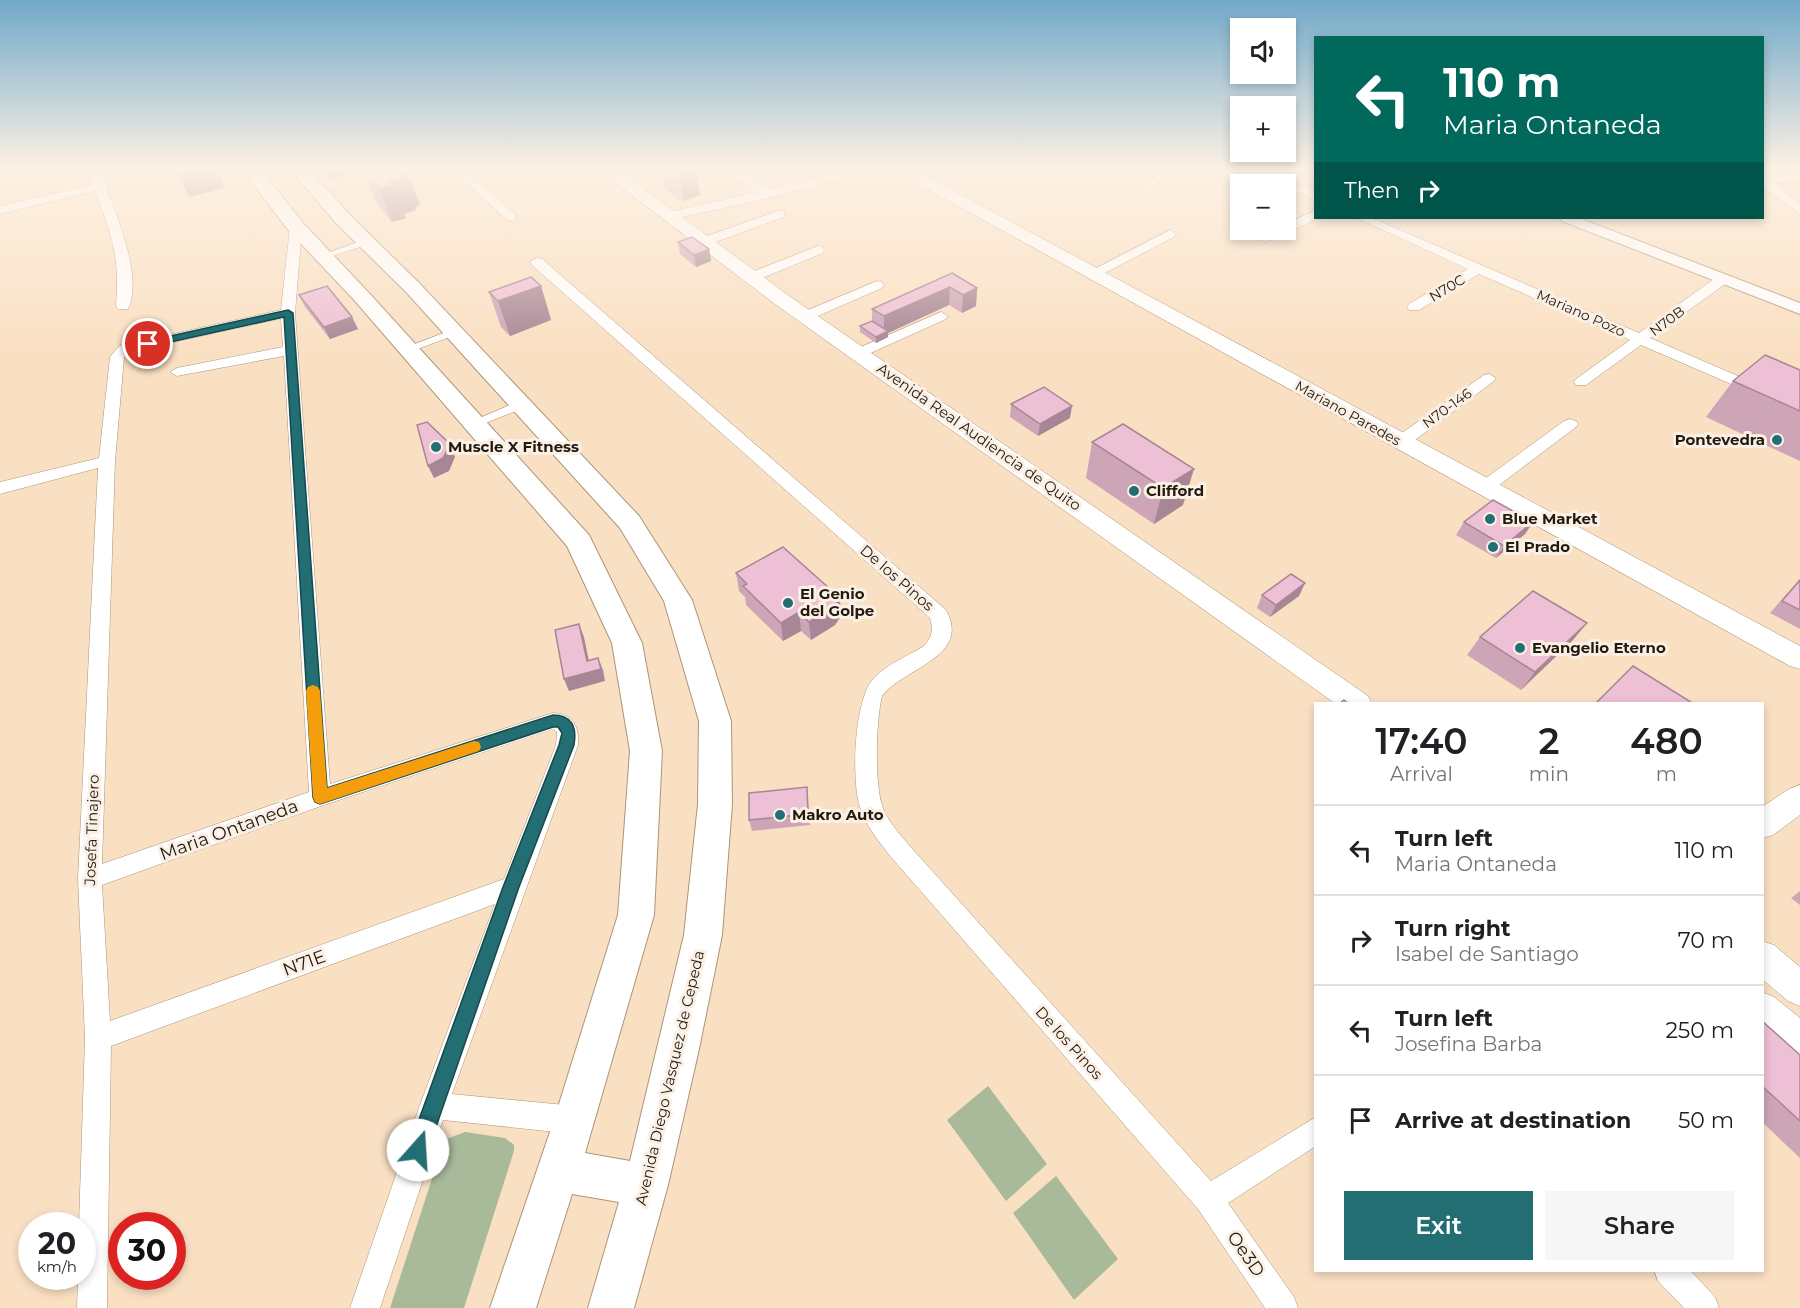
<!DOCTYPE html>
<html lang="en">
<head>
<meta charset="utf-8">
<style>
	:root { --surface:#fff; --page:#f6f6f6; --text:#202124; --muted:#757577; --line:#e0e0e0; --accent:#236e73 }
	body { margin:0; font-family:Montserrat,sans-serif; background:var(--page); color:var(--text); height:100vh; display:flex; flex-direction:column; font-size:22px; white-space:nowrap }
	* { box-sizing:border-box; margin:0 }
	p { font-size:20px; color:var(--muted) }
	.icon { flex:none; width:33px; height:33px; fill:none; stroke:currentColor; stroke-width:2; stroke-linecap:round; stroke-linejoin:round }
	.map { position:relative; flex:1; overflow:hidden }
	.drawer { position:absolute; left:1314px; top:702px; width:450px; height:570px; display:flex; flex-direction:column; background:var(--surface); border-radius:0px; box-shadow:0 3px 9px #0003 }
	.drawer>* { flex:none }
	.banner { position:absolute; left:1314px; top:36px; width:450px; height:183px; border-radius:0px; box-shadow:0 3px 9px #0003; background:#00695c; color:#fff; overflow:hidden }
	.buttons { position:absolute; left:1230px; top:18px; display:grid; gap:12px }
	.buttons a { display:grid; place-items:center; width:66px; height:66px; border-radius:0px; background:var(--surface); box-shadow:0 3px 9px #0003; font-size:30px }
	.speed { position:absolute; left:18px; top:1212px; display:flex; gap:12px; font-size:30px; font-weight:700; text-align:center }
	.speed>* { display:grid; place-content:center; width:78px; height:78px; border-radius:50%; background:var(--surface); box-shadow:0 3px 9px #0003; line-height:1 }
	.speed small { font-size:15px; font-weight:400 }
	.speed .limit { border:9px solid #d22; background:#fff; color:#111 }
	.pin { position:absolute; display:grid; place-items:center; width:51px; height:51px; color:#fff; margin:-26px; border:3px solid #fff; border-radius:50%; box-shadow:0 2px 6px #0007 }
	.me { position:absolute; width:66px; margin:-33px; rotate:19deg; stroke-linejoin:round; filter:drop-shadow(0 0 4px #0008) }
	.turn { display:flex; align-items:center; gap:21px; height:126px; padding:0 30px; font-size:27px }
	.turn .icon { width:78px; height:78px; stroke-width:2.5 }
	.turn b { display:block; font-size:42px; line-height:51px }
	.then { display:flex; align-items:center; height:57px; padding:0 30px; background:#0003; gap:12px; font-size:22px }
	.eta { display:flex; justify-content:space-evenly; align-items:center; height:102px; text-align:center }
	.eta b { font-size:36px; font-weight:600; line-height:42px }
	.action { display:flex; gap:12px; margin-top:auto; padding:12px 30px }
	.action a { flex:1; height:69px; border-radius:0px; background:var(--accent); color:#fff; font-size:24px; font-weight:600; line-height:69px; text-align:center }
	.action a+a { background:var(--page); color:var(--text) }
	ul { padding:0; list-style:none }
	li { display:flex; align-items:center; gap:18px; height:90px; padding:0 30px; border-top:2px solid var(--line) }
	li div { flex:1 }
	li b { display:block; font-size:22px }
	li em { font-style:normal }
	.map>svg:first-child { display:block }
</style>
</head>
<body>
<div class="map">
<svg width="1800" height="1308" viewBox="0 0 1800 1308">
	<rect width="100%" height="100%" fill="#fae0c3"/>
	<path fill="#a8ba9a" d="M988,1086L1047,1164L1006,1201L947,1120Z
		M465,1132L505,1138L514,1145V1151L464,1308H390L442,1148L449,1138Z
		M1056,1176L1118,1259L1074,1300L1013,1213Z"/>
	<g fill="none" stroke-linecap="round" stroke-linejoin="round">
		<defs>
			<path id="pedestrian" d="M253,167H268L271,172L262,176Z
				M366,239L369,240V244L324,259L319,256Z
				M454,329L458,330V334L412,351L408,352L402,349Z
				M522,400L526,401V407L478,426L474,427L468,423Z"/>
			<path id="minor" d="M86,167H98C111,201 145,275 128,309H118L116,306C120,257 112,236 95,191L0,214V206L93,185Z
				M449,167H461L515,214V220H507Z
				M720,167H734L769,189L862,167H884L768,198L669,220L665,219V213L757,192Z
				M1175,167H1190L1153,185L1149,187L1143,183Z
				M1243,167H1259L1316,192V200L1286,188V184H1278Z
				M1762,176H1800V182L1773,183L1800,204V214L1762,186Z
				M780,210L784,211V217L707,245L703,246L697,242L699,239Z
				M1316,210V218H1319L1266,242L1260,238L1275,230H1286V224Z
				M1357,218H1372L1639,333L1718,276H1728L1730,279L1728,282L1650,338L1800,403V414L1641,345L1586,385H1576L1574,382L1576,379L1630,340L1479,274L1419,310H1409L1407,307L1409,304L1468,269Z
				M296,223L302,227L295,313L330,784L553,713C572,713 580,727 578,745L452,1094L575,1106L585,1110L589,1120L585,1130L575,1134L443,1120L380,1308H350L420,1105L495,904L111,1046L107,1308H77L78,1276H82V1226H79L85,1038L78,879L98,468L0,494V482L99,458L110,357L119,346L281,310L290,227ZM281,319L283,347L177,368L170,372L177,376L284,356L309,792L102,864L115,461L124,358L129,352ZM553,729L557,732L556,745L504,879L110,1021L102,885L321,806Z
				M1170,230L1176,234L1174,237L1097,277H1087L1085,274Z
				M818,246L823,247L824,250L823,253L757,280H747L745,277L747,274Z
				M537,258L542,259L946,610C972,657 903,668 882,696C876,720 874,786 883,808C888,821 898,832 907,843L1211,1181L1316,1117V1146L1228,1203L1294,1297L1298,1308H1265L1198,1209L891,857C879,842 866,826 860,807C851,780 854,698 874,678C887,664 908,656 924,646C933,636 933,630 930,618L532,265L530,262Z
				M877,281L882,282L884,285L882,288L811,319L806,320L799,316L801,313Z
				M941,312L948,316L946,319L864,356H854L852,353L854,350Z
				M1489,374L1496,378L1494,381L1407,446H1395L1393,442L1395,438L1484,375Z
				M1570,419L1576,421L1578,424L1576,427L1490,492H1478L1476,488L1478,484L1564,421Z
				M1654,1270H1690L1715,1297L1719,1308H1684L1658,1281Z"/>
			<path id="tertiary" d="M1559,218H1579L1800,303V314L1562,221Z"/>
			<path id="secondary" d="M595,167H614L789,296L1368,696L1372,704H1336L775,304Z
				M888,167H909L1800,646V669L1790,666Z
				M1800,785V815L1773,835L1762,838V807L1789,789Z
				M1762,941L1774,945L1800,967V1006L1788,1001L1762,979Z
				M1762,992L1774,997L1800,1018V1059L1787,1054L1762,1032Z"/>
			<path id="primary" d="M240,167H259L303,223L369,293L589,535L642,643L662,751L654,915L585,1153L630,1161L684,935L698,804L699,721L664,601L620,528L406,292L336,223L288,167H307L350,215L420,284L639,516L692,600L731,721L732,804L722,935L699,1049L668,1185L634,1308H588L619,1202L572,1194L536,1308H490L554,1120L618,915L630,751L612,643L567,546L355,301L289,231Z"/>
		</defs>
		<use href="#pedestrian" stroke="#ac9478" stroke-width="1"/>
		<use href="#minor" stroke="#ac9478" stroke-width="1"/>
		<use href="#tertiary" stroke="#ac9478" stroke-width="2"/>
		<use href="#secondary" stroke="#ac9478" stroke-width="1"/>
		<use href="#primary" stroke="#ac9478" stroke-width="2"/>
		<use href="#pedestrian" fill="#fff" fill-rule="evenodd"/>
		<use href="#minor" fill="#fff" fill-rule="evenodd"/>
		<use href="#tertiary" fill="#fff" fill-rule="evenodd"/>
		<use href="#secondary" fill="#fff" fill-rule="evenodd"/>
		<use href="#primary" fill="#fff" fill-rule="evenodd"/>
	</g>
	<path fill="#cda5b7" d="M318,167H373L374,168L330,180Z
		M660,167H696L700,195L684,201L677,199L664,186Z
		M396,170L420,205L415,207L416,210L404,214L406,218L392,222L378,206L364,173Z
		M678,242L709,249L711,261L696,267L680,254Z
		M952,273L977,288L976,306L962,313L949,305L888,333V337L876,343L860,332V326L872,321V309Z
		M541,286L551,320L510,336L501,327L489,292Z
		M299,295L352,317L358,329L330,339L305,307Z
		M1800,370V461L1706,417L1733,381Z
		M1011,404L1070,418L1038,436L1010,417Z
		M1123,424L1183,505L1154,524L1086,478L1092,442Z
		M1464,522H1533L1525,534L1496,558L1456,535Z
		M736,573L841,616L835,625L811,640L801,631L783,641L746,605L745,597L739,591Z
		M1800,580V629L1770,613L1791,589Z
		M1262,595L1299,596L1270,617L1257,608Z
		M1587,623L1572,641L1521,690L1467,655L1480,637Z
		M807,787L810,825L752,831L749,820Z
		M1800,891V905L1791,898Z
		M1762,1021L1800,1055V1158L1762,1122Z"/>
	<path fill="#a78695" d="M173,167H215L225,188L189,197Z
		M331,167H373L374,168L330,180L325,169Z
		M680,167H696L700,195L684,201L678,168Z
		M408,172L420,205L415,207L416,210L404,214L406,218L392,222L379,189L401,174Z
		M709,249L711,261L696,267L694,255Z
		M541,286L551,320L510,336L498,301Z
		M950,287L949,305L888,333V337L876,343V337L884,333V316Z
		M977,288L976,306L962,313L963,295Z
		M352,317L358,329L330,339L324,327Z
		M1072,406L1070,418L1038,436L1040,424Z
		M450,444L455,457L449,471L434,478L428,466Z
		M1194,469L1183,505L1154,524L1163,488Z
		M1533,522L1525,534L1496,558L1504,546Z
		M1305,583L1299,596L1270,617L1276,605Z
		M840,598L841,616L835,625L811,640L809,622Z
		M799,612L801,631L783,641L781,623Z
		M1587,623L1572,641L1521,690L1535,672Z
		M579,624L584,637L591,671L598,658L603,670L605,681L569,691L564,679L587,661Z"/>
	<path fill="#eec0d5" stroke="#a78695" stroke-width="1.5" d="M385,167H393L396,170L404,168L408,172L401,174L403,177L389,181L393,185L379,189L364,173Z
		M692,237L709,249L694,255L678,242Z
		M952,273L977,288L963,295L950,287L884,316L872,309Z
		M531,277L541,286L498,301L489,292Z
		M327,286L352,317L324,327L299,295Z
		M872,321L888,331L876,337L860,326Z
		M1765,355L1800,370V411L1733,381Z
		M1044,387L1072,406L1040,424L1011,404Z
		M427,422L450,444L443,458L428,466L417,425Z
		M1123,424L1194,469L1163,488L1092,442Z
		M1493,500L1533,522L1504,546L1464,522Z
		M783,547L840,598L834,607L809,622L799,612L781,623L743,586L747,584L736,573Z
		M1291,574L1305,583L1276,605L1262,595Z
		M1800,580V610L1782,601Z
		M1533,591L1587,623L1535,672L1480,637Z
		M579,624L587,661L598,658L601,669L564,679L555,630Z
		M1633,666L1694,704H1595Z
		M1344,700L1349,704H1339Z
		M807,787L808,814L749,820V793Z
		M1762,1021L1800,1055V1121L1762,1086Z"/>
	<linearGradient id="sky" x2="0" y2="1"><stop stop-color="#71a9c9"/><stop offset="0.48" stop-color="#fdf1e4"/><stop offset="1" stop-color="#fdf1e4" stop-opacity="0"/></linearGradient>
	<rect width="1800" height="351" fill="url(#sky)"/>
	<path fill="#236e73" stroke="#17484b" stroke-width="1.5" d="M288,310L293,313L327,788L553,715C572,715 577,727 574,745L519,887L428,1150L425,1157L418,1160L411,1157L408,1150L503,887L559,745L562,733L558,727H553L320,804L315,802L313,797L284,317L148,347L143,344L148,341Z"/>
	<path fill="#f59e0b" d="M313,685L318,687L320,691L327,788L474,741L479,742L481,747L479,751L320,804L315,802L313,797L306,691L308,687Z"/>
	<g fill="#236e73" stroke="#fbf0e5" stroke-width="2">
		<circle cx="1777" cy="440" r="6"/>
		<circle cx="436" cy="447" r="6"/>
		<circle cx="1134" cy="491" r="6"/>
		<circle cx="1490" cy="519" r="6"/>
		<circle cx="1493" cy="547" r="6"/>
		<circle cx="788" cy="603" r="6"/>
		<circle cx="1520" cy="648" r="6"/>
		<circle cx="780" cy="815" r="6"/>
	</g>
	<g text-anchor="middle" stroke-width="6" stroke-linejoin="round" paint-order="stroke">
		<g font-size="14" fill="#231a0f" stroke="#fbf0e5">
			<text transform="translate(1447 288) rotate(-31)" y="5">N70C</text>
			<text transform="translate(1581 313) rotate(24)" y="5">Mariano Pozo</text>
			<text transform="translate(1667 321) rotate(-37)" y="5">N70B</text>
			<text transform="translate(1447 408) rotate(-36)" y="5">N70-146</text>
			<text transform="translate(1348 413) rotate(29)" y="5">Mariano Paredes</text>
		</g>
		<g font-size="15" fill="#231a0f" stroke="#fbf0e5">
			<text transform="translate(979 437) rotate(35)" y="5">Avenida Real Audiencia de Quito</text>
			<text transform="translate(897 578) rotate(41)" y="5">De los Pinos</text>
			<text transform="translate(92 830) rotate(-88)" y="5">Josefa Tinajero</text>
			<text transform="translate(1069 1043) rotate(48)" y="5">De los Pinos</text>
			<text transform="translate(670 1078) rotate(-77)" y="5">Avenida Diego Vasquez de Cepeda</text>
		</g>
		<g font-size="15" font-weight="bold" fill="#231a0f" stroke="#fbf0e5" text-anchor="start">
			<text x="1765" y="445" text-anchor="end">Pontevedra</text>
			<text x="448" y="452">Muscle X Fitness</text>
			<text x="1146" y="496">Clifford</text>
			<text x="1502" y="524">Blue Market</text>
			<text x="1505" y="552">El Prado</text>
			<text x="800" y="599">El Genio<tspan x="800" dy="17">del Golpe</tspan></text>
			<text x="1532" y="653">Evangelio Eterno</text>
			<text x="792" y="820">Makro Auto</text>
		</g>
		<g font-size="18" fill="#231a0f" stroke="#fbf0e5">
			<text transform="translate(229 830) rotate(-20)" y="6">Maria Ontaneda</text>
			<text transform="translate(304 963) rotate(-20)" y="6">N71E</text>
			<text transform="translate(1246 1254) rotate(55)" y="6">Oe3D</text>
		</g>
	</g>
</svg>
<div class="buttons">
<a><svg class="icon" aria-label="sound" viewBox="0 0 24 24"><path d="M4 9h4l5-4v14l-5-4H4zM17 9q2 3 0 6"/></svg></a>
<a>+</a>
<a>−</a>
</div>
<div class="speed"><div>20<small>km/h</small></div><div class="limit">30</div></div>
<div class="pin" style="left:148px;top:344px;background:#d93025"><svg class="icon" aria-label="arrive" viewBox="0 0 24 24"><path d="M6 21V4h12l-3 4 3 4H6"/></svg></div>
<svg class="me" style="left:418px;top:1150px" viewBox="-20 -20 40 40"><circle r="19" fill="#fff"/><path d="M0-13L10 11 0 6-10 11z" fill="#236e73"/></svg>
<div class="banner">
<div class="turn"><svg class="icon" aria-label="left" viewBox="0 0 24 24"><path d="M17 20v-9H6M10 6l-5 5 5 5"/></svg><div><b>110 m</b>Maria Ontaneda</div></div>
<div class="then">Then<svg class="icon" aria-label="right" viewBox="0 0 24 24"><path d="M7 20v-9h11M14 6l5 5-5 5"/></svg></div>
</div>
<section class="drawer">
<div class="eta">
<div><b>17:40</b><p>Arrival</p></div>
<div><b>2</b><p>min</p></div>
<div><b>480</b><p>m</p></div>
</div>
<ul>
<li><svg class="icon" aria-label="left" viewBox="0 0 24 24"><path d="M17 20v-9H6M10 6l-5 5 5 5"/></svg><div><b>Turn left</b><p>Maria Ontaneda</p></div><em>110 m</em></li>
<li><svg class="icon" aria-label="right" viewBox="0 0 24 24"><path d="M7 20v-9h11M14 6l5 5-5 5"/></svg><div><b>Turn right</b><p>Isabel de Santiago</p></div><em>70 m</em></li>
<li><svg class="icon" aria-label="left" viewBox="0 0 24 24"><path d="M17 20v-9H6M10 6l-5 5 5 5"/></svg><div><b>Turn left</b><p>Josefina Barba</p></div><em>250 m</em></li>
<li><svg class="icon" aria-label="arrive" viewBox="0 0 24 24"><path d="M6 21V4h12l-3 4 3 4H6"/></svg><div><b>Arrive at destination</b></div><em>50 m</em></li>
</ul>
<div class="action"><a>Exit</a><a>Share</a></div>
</section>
</div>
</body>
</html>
